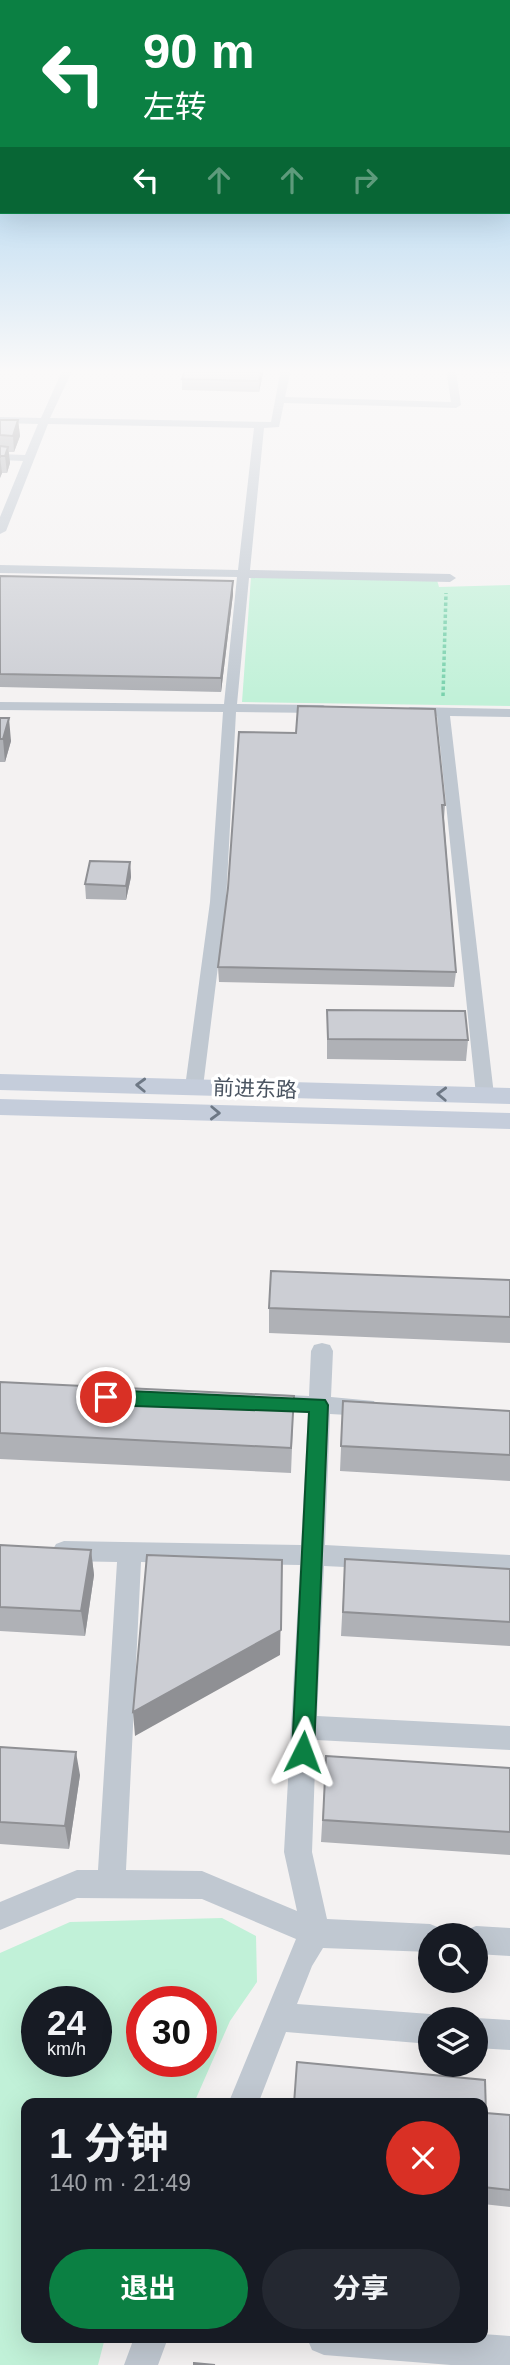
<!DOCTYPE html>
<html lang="zh">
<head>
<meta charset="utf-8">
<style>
	:root { --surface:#171b24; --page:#242831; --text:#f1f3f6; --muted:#9ea1a6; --accent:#0b8043 }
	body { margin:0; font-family:Arial,"Noto Sans SC",sans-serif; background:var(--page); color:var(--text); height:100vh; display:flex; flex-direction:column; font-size:26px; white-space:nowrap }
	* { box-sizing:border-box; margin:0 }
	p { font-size:23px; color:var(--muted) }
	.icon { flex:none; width:38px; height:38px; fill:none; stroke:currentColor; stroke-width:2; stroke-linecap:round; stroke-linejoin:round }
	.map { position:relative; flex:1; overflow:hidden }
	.sheet { position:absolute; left:21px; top:2098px; width:467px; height:245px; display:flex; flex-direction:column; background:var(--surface); border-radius:14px; box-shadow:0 7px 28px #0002 }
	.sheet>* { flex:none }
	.guide { position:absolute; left:0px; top:0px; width:511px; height:214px; box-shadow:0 7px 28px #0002; background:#0b8043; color:#fff; overflow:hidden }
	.buttons { position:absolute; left:418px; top:1923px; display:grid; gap:14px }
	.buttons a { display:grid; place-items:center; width:70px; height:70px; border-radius:50%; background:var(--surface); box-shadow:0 7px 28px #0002; font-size:35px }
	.speed { position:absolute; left:21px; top:1986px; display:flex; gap:14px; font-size:35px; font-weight:700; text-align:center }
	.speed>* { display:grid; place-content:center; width:91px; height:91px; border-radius:50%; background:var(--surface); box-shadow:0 7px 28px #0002; line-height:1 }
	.speed small { font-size:18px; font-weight:400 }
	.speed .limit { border:10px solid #d22; background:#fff; color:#111 }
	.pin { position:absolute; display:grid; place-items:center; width:60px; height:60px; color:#fff; margin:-30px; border:4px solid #fff; border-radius:50%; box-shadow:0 2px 7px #0007 }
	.me { position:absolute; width:77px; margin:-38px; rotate:3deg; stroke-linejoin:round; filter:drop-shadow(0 0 5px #0008) }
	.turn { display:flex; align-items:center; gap:24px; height:147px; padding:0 28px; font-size:32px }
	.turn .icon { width:91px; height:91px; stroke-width:2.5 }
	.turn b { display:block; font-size:49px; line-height:60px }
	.lanes { display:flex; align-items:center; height:66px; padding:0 28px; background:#0003; justify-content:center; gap:35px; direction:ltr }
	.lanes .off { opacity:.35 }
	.round { display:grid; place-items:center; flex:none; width:74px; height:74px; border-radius:37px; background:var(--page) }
	.overview { display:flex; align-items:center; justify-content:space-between; height:119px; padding:0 28px }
	h1 { font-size:42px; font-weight:700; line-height:52px }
	.cta { display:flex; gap:14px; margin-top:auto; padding:14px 28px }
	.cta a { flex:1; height:80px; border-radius:42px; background:var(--accent); color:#fff; font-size:28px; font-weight:700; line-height:80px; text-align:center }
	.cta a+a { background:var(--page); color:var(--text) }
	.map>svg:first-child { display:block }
</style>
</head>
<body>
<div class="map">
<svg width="510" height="2365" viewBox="0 0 510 2365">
	<rect width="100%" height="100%" fill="#f4f2f2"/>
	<path fill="#c1f1d8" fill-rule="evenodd" d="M251,577L437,580L439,587L510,585V706L242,702Z
		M222,1918L256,1936L257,1982L230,2021L194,2103L26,2104V2338H105L98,2365H0V1953L70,1922ZM37,2002H96V2062H37ZM142,2002H201V2062H142Z"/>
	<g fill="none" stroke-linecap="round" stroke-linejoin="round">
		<path stroke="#78d1ac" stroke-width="3.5" stroke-dasharray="3.5 2.5" stroke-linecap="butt" d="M443,696L446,593"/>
		<path fill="#c0c8d1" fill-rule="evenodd" d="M63,369H73L50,418L271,422L281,369H291L285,397L451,402L446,369H510V373L456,372L461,405L456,408L284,403L279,427L264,428L250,570L450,574L456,578L450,582L249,578L237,704L323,705L330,709L323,713L236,712L226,902L203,1087L194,1093L185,1087L210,902L223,712L0,710V702L224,704L237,577L0,573V565L238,570L254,428L48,424L6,531L0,534V517L23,461L0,460V454L25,455L38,424L0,423V417L41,418Z
			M410,707L510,709V717L450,716L494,1095L485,1101L476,1095L437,716L405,714L403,711Z
			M322,1343L330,1345L333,1351L331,1397L374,1401L377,1407L374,1413L366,1416L330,1414L325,1545L510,1555V1575L324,1566L317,1716L510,1726V1750L316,1740L312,1852L327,1919L430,1924L440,1928L443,1936H430V1952L323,1948L312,1966L297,2004L430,2014L441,2020H430V2044L286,2032L258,2104H228L296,1939L202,1899L77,1898L0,1930V1902L77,1870H98L117,1562L64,1561L56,1558L52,1551L56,1544L64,1541L301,1545L308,1413L262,1409L259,1403L262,1397L270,1394L309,1396L311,1351L314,1345ZM141,1562L300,1565L284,1852L297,1911L202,1871L126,1870Z
			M476,1926L510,1928V1956L476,1954V1936H464L466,1930Z
			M476,2018L510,2020V2050L476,2048V2020H473Z
			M483,2334L510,2336V2365H451L324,2355L312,2350L307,2338H483Z
			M134,2338H168L158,2365H124Z"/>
		<path fill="#c5cddb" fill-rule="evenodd" d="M0,1074L510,1088V1104L0,1090Z
			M0,1099L510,1113V1129L0,1115Z"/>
	</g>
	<path fill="#afb1b6" d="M185,369H264L259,392L182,390V379Z
		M0,420H18L20,436L14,452H9L10,463L7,473H2L0,478Z
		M0,576L233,581V594L221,692L0,687Z
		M0,718L11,741L5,762H0Z
		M296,733L445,805L444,819L456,972L454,987L219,982L218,967Z
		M130,862L131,877L126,900L86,899L85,884Z
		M327,1010L468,1040L466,1061L327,1059Z
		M510,1280V1343L269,1333V1308Z
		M0,1382L293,1422L291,1473L0,1459Z
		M343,1401L510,1411V1481L340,1471Z
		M0,1545L91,1550L94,1575L85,1636L0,1631Z
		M345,1559L510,1569V1646L341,1636Z
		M0,1747L80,1775L69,1849L0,1844Z
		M326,1756L510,1768V1855L321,1842Z
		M483,2104L486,2113L510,2115V2207L483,2204Z"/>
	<path fill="#8f9094" d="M262,369H264L259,392V381Z
		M18,420L20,436L14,452L13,436Z
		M8,447L10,463L7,473L5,456Z
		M0,456L2,473L0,478Z
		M233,581V594L221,692V678Z
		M9,718L11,741L5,762L3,739Z
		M130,862L131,877L126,900V886Z
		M91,1550L94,1575L85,1636L81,1611Z
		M282,1560L280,1655L135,1736L133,1712Z
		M76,1752L80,1775L69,1849L65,1826Z"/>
	<path fill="#ccced4" stroke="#8f9094" stroke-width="2" d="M185,369H262L259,381L182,379Z
		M0,420H18L13,436L0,435Z
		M0,446L8,447L5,456H0V458Z
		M0,576L233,581L221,678L0,674Z
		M298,706L435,709L445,805H442L456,972L218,967L228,888L239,732L296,733Z
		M0,718H9L3,739H0Z
		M90,861L130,862L126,886L85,884Z
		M327,1010L465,1011L468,1040L328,1039Z
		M271,1271L510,1280V1317L269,1308Z
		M0,1382L294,1396L291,1448L0,1433Z
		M343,1401L510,1411V1455L341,1446Z
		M0,1545L91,1550L81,1611L0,1607Z
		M147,1555L282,1560L281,1630L133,1712Z
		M345,1559L510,1569V1622L343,1612Z
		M0,1747L76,1752L65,1826L0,1822Z
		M326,1756L510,1768V1832L323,1820Z
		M297,2062L485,2080L486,2113L510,2115V2190L483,2187V2104H294Z
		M194,2363L215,2365H194Z"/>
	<defs><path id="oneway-chevron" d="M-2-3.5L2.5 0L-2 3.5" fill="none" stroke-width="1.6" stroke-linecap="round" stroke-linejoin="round" transform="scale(1.75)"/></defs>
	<g stroke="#6e7885">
		<use href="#oneway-chevron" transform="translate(141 1085) rotate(-178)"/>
		<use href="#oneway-chevron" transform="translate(442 1094) rotate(-178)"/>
		<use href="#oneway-chevron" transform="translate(215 1113) rotate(2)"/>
	</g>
	<linearGradient id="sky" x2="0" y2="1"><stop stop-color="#83c0eb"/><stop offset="0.53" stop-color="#faf9f9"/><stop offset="1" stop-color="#faf9f9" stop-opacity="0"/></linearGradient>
	<rect width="510" height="700" fill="url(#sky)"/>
	<path fill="#0b8043" stroke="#07532c" stroke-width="2" d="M106,1390L325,1400L328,1405L314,1752L310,1760L303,1763L295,1760L292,1752L309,1412L106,1405L100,1402L97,1397L100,1392Z"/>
	<g text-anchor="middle" stroke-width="7" stroke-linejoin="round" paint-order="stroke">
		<g font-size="21" fill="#495360" stroke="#fff">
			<text transform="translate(255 1089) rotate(2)" y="7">前进东路</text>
		</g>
	</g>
</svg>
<div class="buttons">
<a><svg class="icon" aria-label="search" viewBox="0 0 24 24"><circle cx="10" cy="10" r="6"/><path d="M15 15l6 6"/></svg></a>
<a><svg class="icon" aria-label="layers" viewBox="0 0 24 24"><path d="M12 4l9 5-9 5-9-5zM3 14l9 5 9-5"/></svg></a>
</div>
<div class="speed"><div>24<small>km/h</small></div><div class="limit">30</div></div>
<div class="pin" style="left:106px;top:1397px;background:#d93025"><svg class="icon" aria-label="arrive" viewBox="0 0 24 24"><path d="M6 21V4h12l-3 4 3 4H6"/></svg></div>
<svg class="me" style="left:303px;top:1752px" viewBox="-20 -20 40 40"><path d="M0-17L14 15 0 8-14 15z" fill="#0b8043" stroke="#fff" stroke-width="4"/></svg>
<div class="guide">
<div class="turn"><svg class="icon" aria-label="left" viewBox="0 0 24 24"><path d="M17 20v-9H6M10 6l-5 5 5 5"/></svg><div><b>90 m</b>左转</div></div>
<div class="lanes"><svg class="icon" aria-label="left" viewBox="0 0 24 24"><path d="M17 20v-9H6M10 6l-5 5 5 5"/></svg><svg class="icon off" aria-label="ahead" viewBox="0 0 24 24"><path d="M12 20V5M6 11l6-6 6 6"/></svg><svg class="icon off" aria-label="ahead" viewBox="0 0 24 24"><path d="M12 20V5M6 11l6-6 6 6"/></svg><svg class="icon off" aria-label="right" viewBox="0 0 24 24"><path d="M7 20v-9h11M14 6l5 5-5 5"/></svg></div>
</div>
<section class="sheet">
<div class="overview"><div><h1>1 分钟</h1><p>140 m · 21:49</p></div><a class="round" style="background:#d93025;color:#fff"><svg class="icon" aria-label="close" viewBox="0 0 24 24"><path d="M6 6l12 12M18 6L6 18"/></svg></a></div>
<div class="cta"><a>退出</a><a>分享</a></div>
</section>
</div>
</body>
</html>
